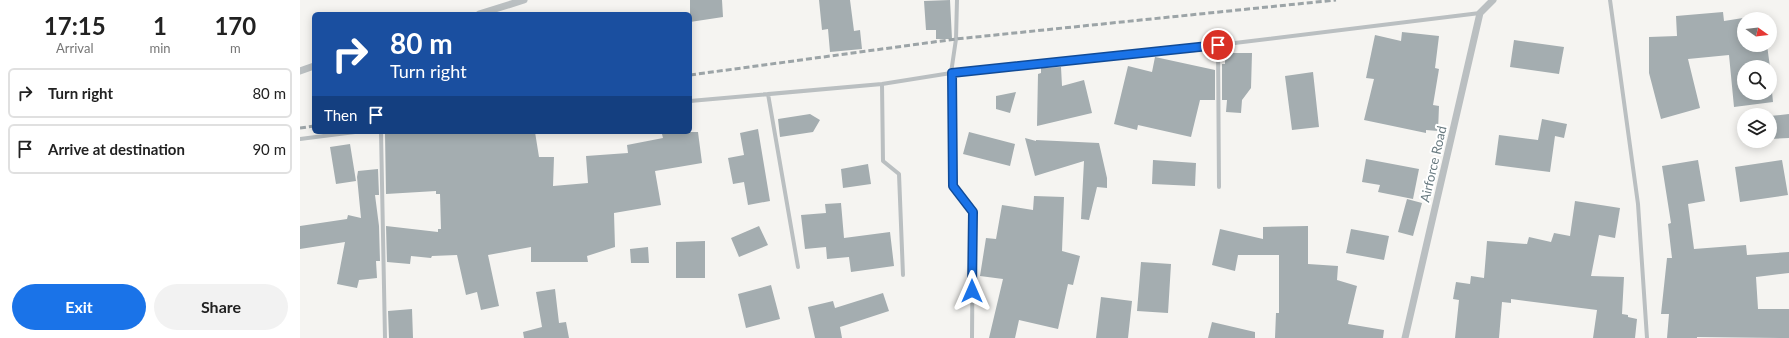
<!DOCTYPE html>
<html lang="en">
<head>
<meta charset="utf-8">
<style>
	:root { --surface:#fff; --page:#f2f2f2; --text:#222; --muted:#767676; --line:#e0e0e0; --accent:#1a73e8 }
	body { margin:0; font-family:Lato,sans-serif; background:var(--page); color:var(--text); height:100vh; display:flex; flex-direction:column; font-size:15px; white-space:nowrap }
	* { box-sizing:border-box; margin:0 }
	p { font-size:13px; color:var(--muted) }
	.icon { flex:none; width:22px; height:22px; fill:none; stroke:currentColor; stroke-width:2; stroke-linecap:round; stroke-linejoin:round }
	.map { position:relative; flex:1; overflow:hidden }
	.drawer { display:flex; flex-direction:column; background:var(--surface); width:300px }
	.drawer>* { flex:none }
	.banner { position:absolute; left:12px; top:12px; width:380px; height:122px; border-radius:6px; box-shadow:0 2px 10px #0003; background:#1a4fa0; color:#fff; overflow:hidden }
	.needle { width:26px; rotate:104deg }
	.fabs { position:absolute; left:1437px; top:12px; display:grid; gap:8px }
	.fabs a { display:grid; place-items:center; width:40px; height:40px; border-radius:50%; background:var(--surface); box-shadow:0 2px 10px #0003; font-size:20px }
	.pin { position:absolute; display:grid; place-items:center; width:34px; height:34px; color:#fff; margin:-17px; border:2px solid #fff; border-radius:50%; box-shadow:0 1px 4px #0007 }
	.me { position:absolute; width:44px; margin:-22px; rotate:0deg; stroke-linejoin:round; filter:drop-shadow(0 0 3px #0008) }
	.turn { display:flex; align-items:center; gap:14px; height:84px; padding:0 12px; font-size:18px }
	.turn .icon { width:52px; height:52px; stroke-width:2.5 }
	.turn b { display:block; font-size:28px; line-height:34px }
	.then { display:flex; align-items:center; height:38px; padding:0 12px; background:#0003; gap:8px; font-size:15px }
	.eta { display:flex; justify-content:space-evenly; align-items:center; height:68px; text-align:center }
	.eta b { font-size:24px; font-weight:700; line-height:28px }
	.cta { display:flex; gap:8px; margin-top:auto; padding:8px 12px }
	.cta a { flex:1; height:46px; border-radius:24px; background:var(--accent); color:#fff; font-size:16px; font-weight:700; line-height:46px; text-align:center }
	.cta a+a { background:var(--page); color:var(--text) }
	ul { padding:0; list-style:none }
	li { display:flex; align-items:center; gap:12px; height:50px; margin:0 8px 6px; padding:0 4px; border:2px solid var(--line); border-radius:6px }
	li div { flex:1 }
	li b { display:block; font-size:15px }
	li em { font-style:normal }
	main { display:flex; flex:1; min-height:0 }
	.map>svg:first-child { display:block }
</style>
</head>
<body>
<main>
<section class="drawer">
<div class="eta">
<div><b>17:15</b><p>Arrival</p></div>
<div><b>1</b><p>min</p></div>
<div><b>170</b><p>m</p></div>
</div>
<ul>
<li><svg class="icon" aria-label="right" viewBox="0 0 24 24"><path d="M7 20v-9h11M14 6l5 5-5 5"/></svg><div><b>Turn right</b></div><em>80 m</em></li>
<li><svg class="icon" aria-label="arrive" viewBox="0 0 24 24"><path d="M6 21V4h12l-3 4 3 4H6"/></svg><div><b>Arrive at destination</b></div><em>90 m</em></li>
</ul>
<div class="cta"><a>Exit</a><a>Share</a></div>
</section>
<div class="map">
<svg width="1489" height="338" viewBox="0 0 1489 338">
	<rect width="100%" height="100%" fill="#f5f4f1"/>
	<path fill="#a4adb0" d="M390,0H422L423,17L390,22Z
		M519,0H550L554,31L560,30L562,49L530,52L528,29L522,30Z
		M650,0L652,39H636V30H626L624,1Z
		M1423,12L1424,21L1462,15L1463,19H1444V45H1467L1470,67H1444V93H1470V71L1473,102L1434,107L1429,55L1388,59L1400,108L1361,119L1349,73V37L1377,36L1376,16Z
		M1102,32L1139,36L1135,68L1139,69L1133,105L1139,106L1138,131L1126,130V133L1064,120L1074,79L1066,78L1075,35L1101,41Z
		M1214,40L1264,47L1259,74L1210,67Z
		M925,53H952L951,88L942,100L941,113L926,112L927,100H922V64H925Z
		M855,57L915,70V100H900L891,137L838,125L837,130L814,124L828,66L852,72Z
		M761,67L762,86L784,80L792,113L737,126L738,74L741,73V68Z
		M1013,72L1019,127L992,130L985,76Z
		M716,92L710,113L696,109V96Z
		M510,114L520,120L513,132L480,137L478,119Z
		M1489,114V138L1470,139V116Z
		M1242,119L1267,124L1264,138L1255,136L1250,172L1195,165L1199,135L1238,140Z
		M458,129L470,201L448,205L444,182L433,184L428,158L444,155L440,133Z
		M98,132H235L239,157H254L253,186L288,183L286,156L328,153L327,145L363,138L362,134L372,132H398L402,163L355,171L361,205L314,213L315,247L287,256L288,262H231V247L188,255L199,306L181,310L177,292L166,295L157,255L132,256L131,258L111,256L110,264L87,262L86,226L138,232V229H141L140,194H136V191L86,194L85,133Z
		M669,132L715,144L710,166L663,154Z
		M725,138L736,141V140L799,143L807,178V188L797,187L789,220L781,219L784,161L735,176Z
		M50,144L56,181L36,184L30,147Z
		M1066,159L1119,169L1113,199L1078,192L1080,185L1062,182Z
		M853,160L896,163L895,186L852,184Z
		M1398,160L1405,201L1388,204L1394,249L1446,245L1447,255L1489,252V273L1456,277L1458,309H1489V338L1397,337V338H1367L1369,314H1361L1367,258H1372L1368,224L1371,223L1362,166Z
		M1482,160L1488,195L1440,202L1435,167Z
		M568,164L571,184L543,188L541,169Z
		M78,169L79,195H75L79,226L80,261H76L77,278L59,280L57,288L37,284L45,242L0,249V226L47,219L48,215L61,218L57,177L58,171Z
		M734,196L764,197L762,251L780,256L773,285L768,284L758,329L719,320L715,338H689L703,279L680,276L686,238L696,239L702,205L733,210Z
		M1107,199L1122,203L1113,236L1098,232Z
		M1275,201L1320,208L1315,238L1299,235L1291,276L1324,277L1322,314L1328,315V317L1337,319L1335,338H1293L1297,310L1211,299V303L1202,302L1199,338H1155L1159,300L1153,299L1156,282L1170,284L1171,276L1184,278L1187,241L1227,244L1229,237L1251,242L1254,233L1270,236Z
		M541,203L544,238L590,232L594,266L551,272L549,257L527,259L526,247L505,249L501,215L526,213L525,204Z
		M459,226L468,245L439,257L431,238Z
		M1008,226V264L1038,266L1037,280L1057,286L1048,324L1084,330L1083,338H975L976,313H979V255H938L935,271L912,265L920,229L963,239V227Z
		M1051,229L1089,236L1084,260L1046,253Z
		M405,241V278H376V242Z
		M348,247L349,263H331L330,249Z
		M841,262L871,264L868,313L837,311Z
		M471,285L480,319L446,328L438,294Z
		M255,289L259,323L266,322L269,338H224L223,332L242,327L236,292Z
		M583,293L589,311L540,327L542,338H515L508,307L533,301L535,308Z
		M801,297L832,301L828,338H796Z
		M112,309L113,338H89L88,311Z
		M912,322L955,332V338H908Z"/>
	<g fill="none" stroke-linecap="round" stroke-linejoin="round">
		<path stroke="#babfc1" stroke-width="4" d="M657,0L656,39L651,73L653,186L673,212L672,338
			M1310,0L1338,204L1347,338
			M918,45L919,187
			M582,84L583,161L599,174L603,275
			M468,94L498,267
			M390,101L582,84L651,73L918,45L1180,13
			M81,132L85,338
			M0,139L55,132"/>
		<path stroke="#babfc1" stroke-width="7" d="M179,14L224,0
			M0,71L14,66
			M1105,338L1180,13L1193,0"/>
		<path stroke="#9ca4a7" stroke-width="3" stroke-dasharray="6 3" stroke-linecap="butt" d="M390,75L656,39L1036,0
			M0,128L14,126"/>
	</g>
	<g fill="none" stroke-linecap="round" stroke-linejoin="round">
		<defs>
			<path id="route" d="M672,291L673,212L653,186L652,73L918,45"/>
		</defs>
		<use href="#route" stroke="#114b97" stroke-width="10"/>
		<use href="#route" stroke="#1a73e8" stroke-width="7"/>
	</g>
	<g text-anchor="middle" stroke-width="4" stroke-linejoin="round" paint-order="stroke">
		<g font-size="13" fill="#67797f" stroke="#fff">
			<text transform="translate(1133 164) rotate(-77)" y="5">Airforce Road</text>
		</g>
	</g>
</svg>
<div class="fabs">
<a><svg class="needle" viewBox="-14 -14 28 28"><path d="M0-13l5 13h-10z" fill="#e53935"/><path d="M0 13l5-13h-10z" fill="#767676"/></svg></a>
<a><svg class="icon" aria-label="search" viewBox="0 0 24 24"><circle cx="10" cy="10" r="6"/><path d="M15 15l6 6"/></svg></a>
<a><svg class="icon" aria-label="layers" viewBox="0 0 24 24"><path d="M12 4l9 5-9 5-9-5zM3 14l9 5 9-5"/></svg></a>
</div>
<div class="pin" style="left:918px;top:45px;background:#d93025"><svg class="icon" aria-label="arrive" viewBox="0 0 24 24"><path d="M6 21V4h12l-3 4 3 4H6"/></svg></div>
<svg class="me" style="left:672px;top:291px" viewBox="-20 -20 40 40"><path d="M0-17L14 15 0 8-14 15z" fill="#1a73e8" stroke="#fff" stroke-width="4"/></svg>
<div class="banner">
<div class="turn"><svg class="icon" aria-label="right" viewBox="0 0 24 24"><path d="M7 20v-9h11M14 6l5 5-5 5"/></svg><div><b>80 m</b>Turn right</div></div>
<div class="then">Then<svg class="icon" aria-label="arrive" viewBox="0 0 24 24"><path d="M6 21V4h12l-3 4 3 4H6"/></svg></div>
</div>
</div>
</main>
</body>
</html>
